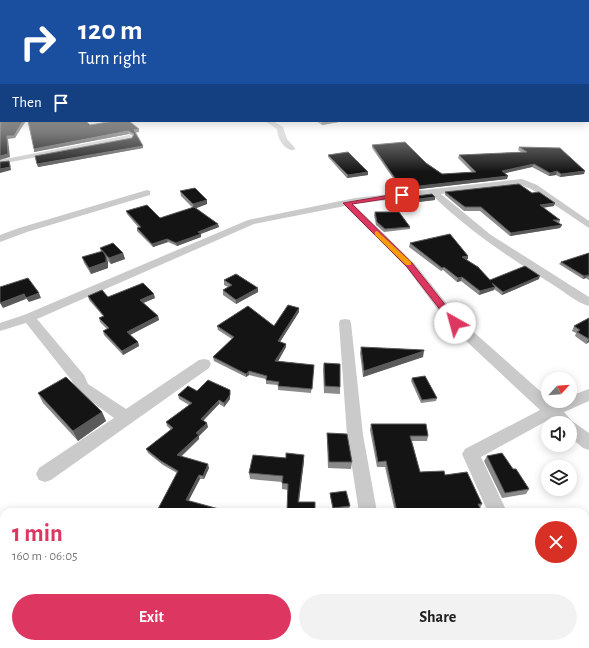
<!DOCTYPE html>
<html lang="en">
<head>
<meta charset="utf-8">
<style>
	:root { --surface:#fff; --page:#f2f2f2; --text:#222; --muted:#767676; --accent:#dd3761 }
	body { margin:0; font-family:"Alegreya Sans",sans-serif; background:var(--page); color:var(--text); height:100vh; display:flex; flex-direction:column; font-size:15px; white-space:nowrap }
	* { box-sizing:border-box; margin:0 }
	p { font-size:13px; color:var(--muted) }
	.icon { flex:none; width:22px; height:22px; fill:none; stroke:currentColor; stroke-width:2; stroke-linecap:round; stroke-linejoin:round }
	.map { position:relative; flex:1; overflow:hidden }
	.drawer { position:absolute; left:0px; top:508px; width:589px; height:140px; display:flex; flex-direction:column; background:var(--surface); border-radius:12px 12px 0 0; box-shadow:0 2px 10px #0003 }
	.drawer>* { flex:none }
	.top-card { position:absolute; left:0px; top:0px; width:589px; height:122px; box-shadow:0 2px 10px #0003; background:#1a4fa0; color:#fff; overflow:hidden }
	.needle { width:26px; rotate:64deg }
	.tools { position:absolute; left:541px; top:372px; display:grid; gap:8px }
	.tools a { display:grid; place-items:center; width:36px; height:36px; border-radius:50%; background:var(--surface); box-shadow:0 2px 10px #0003; font-size:20px }
	.pin { position:absolute; display:grid; place-items:center; width:34px; height:34px; color:#fff; margin:-17px; border-radius:8px; box-shadow:0 2px 6px #0006 }
	.me { position:absolute; width:44px; margin:-22px; rotate:322deg; stroke-linejoin:round; filter:drop-shadow(0 0 3px #0008) }
	.turn { display:flex; align-items:center; gap:14px; height:84px; padding:0 12px; font-size:18px }
	.turn .icon { width:52px; height:52px; stroke-width:2.5 }
	.turn b { display:block; font-size:28px; line-height:34px }
	.then { display:flex; align-items:center; height:38px; padding:0 12px; background:#0003; gap:8px; font-size:15px }
	.round { display:grid; place-items:center; flex:none; width:42px; height:42px; border-radius:21px; background:var(--page) }
	.overview { display:flex; align-items:center; justify-content:space-between; height:68px; padding:0 12px }
	h1 { font-size:24px; font-weight:700; line-height:30px; color:var(--accent) }
	.action { display:flex; gap:8px; margin-top:auto; padding:8px 12px }
	.action a { flex:1; height:46px; border-radius:24px; background:var(--accent); color:#fff; font-size:16px; font-weight:700; line-height:46px; text-align:center }
	.action a+a { background:var(--page); color:var(--text) }
	.map>svg:first-child { display:block }
</style>
</head>
<body>
<div class="map">
<svg width="589" height="648" viewBox="0 0 589 648">
	<rect width="100%" height="100%" fill="#fff"/>
	<g fill="none" stroke-linecap="round" stroke-linejoin="round">
		<path fill="#cacaca" fill-rule="evenodd" d="M588,106H589V110H588Z
			M265,121H273L283,127L287,139L295,148L294,150C284,151 277,137 277,129Z
			M129,135L133,137L132,139L0,164V160Z
			M522,179L537,185L589,221V228L531,189L521,185L441,194L491,235L589,297V306C577,303 565,292 555,286C511,259 469,231 432,195L353,204L414,263L460,320L548,398V401L554,403L559,401H570V396L589,389V401L564,412L572,421L589,433V450L583,448L570,437V423H554L550,419L481,457L507,512H488L462,454L465,449L540,410L450,326L406,267L345,206L254,224L37,319L84,375L88,384L126,409L199,360L204,359L209,360L211,364L209,368L51,480L45,482L39,480L36,474L39,468L114,418L77,391L72,381L26,323L0,331V323L24,315L248,220L355,198Z
			M147,190L150,191V195L27,232L0,242V235L19,228Z
			M345,319L350,320L351,323L363,435L377,512H359L347,435L339,323L340,320Z
			M68,644H91L90,648H66Z
			M360,644H382L383,648H359Z
			M561,644H585L587,648H562Z"/>
	</g>
	<path fill="#8a8a8a" d="M316,121H339V122L322,125Z
		M90,125L139,132H135L143,148L38,167L37,164L132,138L133,136L129,134L34,152V149Z
		M372,145L426,163L442,174L472,172L458,158L459,155L521,152L518,150L519,147L584,174L560,177L556,175L549,176L532,167L505,173L507,179L402,191L372,148Z
		M328,155L368,175L347,178L328,157Z
		M180,191L207,200V204L196,208L218,224L219,227L200,234L201,237L177,246L168,242L153,247L137,231V228H139L127,214L126,211L160,218L193,208L181,196Z
		M445,192L532,193L554,206L543,208L560,220L559,224L562,225L560,228L510,236L480,211H464L445,195Z
		M408,197H435V200L410,203L407,199Z
		M375,212L410,227V229L384,232L376,225L374,215Z
		M410,243L468,259H466L490,280L539,279L502,295L494,289V290L479,295L461,281L457,282L443,270L441,271L409,247Z
		M100,248L123,253L125,259L111,264L107,260L108,262V268L91,274L84,263L82,257L101,252Z
		M589,253V280L586,278L583,279L559,264L561,262Z
		M224,280L258,292L236,304L223,295V290L228,287L224,285Z
		M88,296L155,298L143,303L158,316L159,320L130,335L138,342L139,346L123,355L104,335L103,331L107,329L100,322L99,318L103,316L89,300Z
		M299,308V312L280,342L286,344V347L278,361L314,365L311,393L278,390V385L266,384V379L249,375L246,377L214,361L213,357L232,339L218,330L217,326H274Z
		M589,318V342L586,344L575,336L576,333L572,331L574,326Z
		M361,347L423,357L363,377L360,353Z
		M324,363L340,387V394L324,393L323,370Z
		M412,378L437,398L436,401L421,403L411,381Z
		M197,391L230,394V399L224,407L219,404L203,421L208,427L199,436V439L181,457L209,468L204,479H200L188,501L219,509V512H159L158,509L177,473L163,465L148,453L146,449L171,430L167,426L166,422L189,405L179,399L178,395Z
		M38,393L102,412L106,421L78,441L43,403Z
		M371,424L428,436L427,441H412L420,472L445,475L482,504L480,508L482,512H395L385,467H377L370,430Z
		M327,433L352,462L351,469L328,468L327,440Z
		M304,455V461L299,502L287,512L288,490L282,489V482L250,479L249,473L286,458Z
		M487,456L529,489L526,494L502,498L484,461Z
		M330,493L350,506L349,509L333,511L330,496Z
		M206,644H271L269,648H212Z
		M467,644H486L487,648H468Z"/>
	<path fill="#5a5a5a" d="M23,121H26L15,138L8,139L10,157L0,160V156L7,136Z
		M328,121H339V122L322,125V122Z
		M139,129V132L134,133V130Z
		M128,131L129,134L34,152V149Z
		M143,146V148L38,167L37,164Z
		M9,161L10,164L11,170L0,173V169Z
		M534,164L532,167L501,174L502,171Z
		M557,171L556,175L549,176L550,173Z
		M585,171L584,174L560,177L561,174Z
		M368,172V175L347,178L348,175Z
		M508,176L507,179L402,191V188Z
		M435,197V200L410,203V200Z
		M207,200V204L194,209L193,204Z
		M555,203L554,206L539,208L540,205Z
		M218,224L219,227L198,235V232Z
		M562,225L560,228L510,236L511,233Z
		M201,234V237L177,246L176,243Z
		M167,239L168,242L153,247L152,244Z
		M123,253L125,259L111,264L109,258Z
		M468,256V259L461,261L462,257Z
		M106,257L108,262V268L91,274L89,268Z
		M588,275L586,278L583,279L584,276Z
		M540,276L539,279L502,295L503,292Z
		M462,277L461,281L457,282L458,278Z
		M495,287L494,290L479,295L480,291Z
		M258,288V292L236,304V300Z
		M39,293L41,298L29,302L26,298Z
		M24,294L26,299L3,308L0,303Z
		M154,294L155,298L141,304L140,300Z
		M299,308V312L278,345V341Z
		M158,316L159,320L128,336L127,332Z
		M589,339V342L586,344Z
		M138,342L139,346L123,355L122,351Z
		M286,344V347L276,365L275,361Z
		M424,351L423,357L363,377L364,371Z
		M249,371V375L246,377V374Z
		M230,390V399L224,407V403Z
		M219,400V404L201,423V419Z
		M102,412L106,421L78,441L73,431Z
		M207,423L208,427L199,436V439L178,459L177,455L196,433Z
		M304,455V461L298,508V502Z
		M208,464L209,468L204,479L203,476Z
		M199,475L200,479L187,504L186,500Z
		M589,546V548L585,550V548Z
		M4,621V626L3,627L0,624Z
		M148,644H153L151,648H146Z
		M268,644H271L269,648H266Z"/>
	<path fill="#141414" stroke="#5a5a5a" d="M588,82H589V94H588Z
		M0,87H1V121H23L14,136H7L8,154L0,156Z
		M28,121H86L90,125L114,121H129L139,129L134,130L143,146L37,164L35,156L132,138L134,134L128,131L34,149Z
		M405,142L426,163L442,174L476,172L459,155L527,152L519,147L560,148L585,171L561,174L557,171L550,173L534,164L502,171L508,176L402,188L372,145Z
		M348,152L368,172L348,175L328,155Z
		M9,161L10,167L0,169V162Z
		M519,184L532,193L539,192L555,203L540,205L560,220H553L562,225L511,233L481,207H465L445,192Z
		M195,188L207,200L193,204L180,191Z
		M432,194L435,197L410,200L408,197Z
		M147,205L160,218L194,207L218,224L198,232L201,234L176,243L167,239L152,244L137,228L141,227L126,211Z
		M375,212H399L410,227L385,229L377,222Z
		M450,234L468,256L462,257L478,267L490,280L525,266L540,276L503,292L492,283L495,287L480,291L462,277L458,278L444,267L442,268L410,243Z
		M113,243L123,253L109,258L100,248Z
		M103,251L106,257V262L89,268L82,257Z
		M589,253V276L588,275L584,276L561,262Z
		M236,274L258,288L236,300L223,290L232,285L224,280Z
		M28,278L39,293L26,298L24,294L0,303V287Z
		M143,283L154,294L140,300L158,316L127,332L138,342L122,351L103,331L109,328L99,318L104,316L88,296L102,290L108,297Z
		M288,305L299,308L278,341L286,344L275,361L314,365L312,389L278,386L279,382L266,380L267,376L249,371L246,374L213,357L234,337L217,326L248,306L274,326Z
		M589,318V339L577,332L580,330L574,326Z
		M361,347L424,350V351L364,371Z
		M324,363L340,364V387L325,386Z
		M425,376L437,398L422,400L412,378Z
		M66,377L102,412L73,431L38,393Z
		M208,380L230,390V395L224,403L219,400L201,419L207,423L196,433L199,435L177,455L208,464L203,476L199,475L186,500L219,509L218,512H168L158,509L178,471L161,461L146,449L173,428L166,422L192,403L178,395L188,386L197,391Z
		M371,424H426L428,436H410L420,472L444,471L445,475L467,472L482,504H478L482,512H397L386,461L378,462Z
		M327,433L347,434L352,462H329Z
		M286,453L304,455L298,502H315V512H287L288,484L282,483L283,476L249,473L253,455L286,458Z
		M502,453L513,469H516L529,489L505,493L487,456Z
		M346,491L350,506L333,508L330,493Z
		M585,530L589,535V546L585,548Z
		M4,533V563L0,557V536Z
		M0,572L4,578V621L0,624Z
		M88,644H148L146,648H82L84,645Z
		M211,644H268L266,648H217Z
		M296,644H311L319,648H294Z
		M330,644H352L351,648H328Z
		M392,644H432V648H392Z
		M469,644H486L487,648H470Z
		M516,645H533L534,648H517Z"/>
	<linearGradient id="sky" x2="0" y2="1"><stop stop-color="#9bc7e8"/><stop offset="0.48" stop-color="#fff"/><stop offset="1" stop-color="#fff" stop-opacity="0"/></linearGradient>
	<rect width="589" height="172" fill="url(#sky)"/>
	<path fill="#dd3761" stroke="#90243f" d="M402,193L405,195L404,196L352,204L412,263L458,321V325H452L407,267L343,203Z"/>
	<path fill="#f59e0b" d="M377,231L411,262V265H406L375,235V232Z"/>
</svg>
<div class="tools">
<a><svg class="needle" viewBox="-14 -14 28 28"><path d="M0-13l5 13h-10z" fill="#e53935"/><path d="M0 13l5-13h-10z" fill="#767676"/></svg></a>
<a><svg class="icon" aria-label="sound" viewBox="0 0 24 24"><path d="M4 9h4l5-4v14l-5-4H4zM17 9q2 3 0 6"/></svg></a>
<a><svg class="icon" aria-label="layers" viewBox="0 0 24 24"><path d="M12 4l9 5-9 5-9-5zM3 14l9 5 9-5"/></svg></a>
</div>
<div class="pin" style="left:402px;top:195px;background:#d93025"><svg class="icon" aria-label="arrive" viewBox="0 0 24 24"><path d="M6 21V4h12l-3 4 3 4H6"/></svg></div>
<svg class="me" style="left:455px;top:323px" viewBox="-20 -20 40 40"><circle r="19" fill="#fff"/><path d="M0-13L10 11 0 6-10 11z" fill="#dd3761"/></svg>
<div class="top-card">
<div class="turn"><svg class="icon" aria-label="right" viewBox="0 0 24 24"><path d="M7 20v-9h11M14 6l5 5-5 5"/></svg><div><b>120 m</b>Turn right</div></div>
<div class="then">Then<svg class="icon" aria-label="arrive" viewBox="0 0 24 24"><path d="M6 21V4h12l-3 4 3 4H6"/></svg></div>
</div>
<section class="drawer">
<div class="overview"><div><h1>1 min</h1><p>160 m · 06:05</p></div><a class="round" style="background:#d93025;color:#fff"><svg class="icon" aria-label="close" viewBox="0 0 24 24"><path d="M6 6l12 12M18 6L6 18"/></svg></a></div>
<div class="action"><a>Exit</a><a>Share</a></div>
</section>
</div>
</body>
</html>
